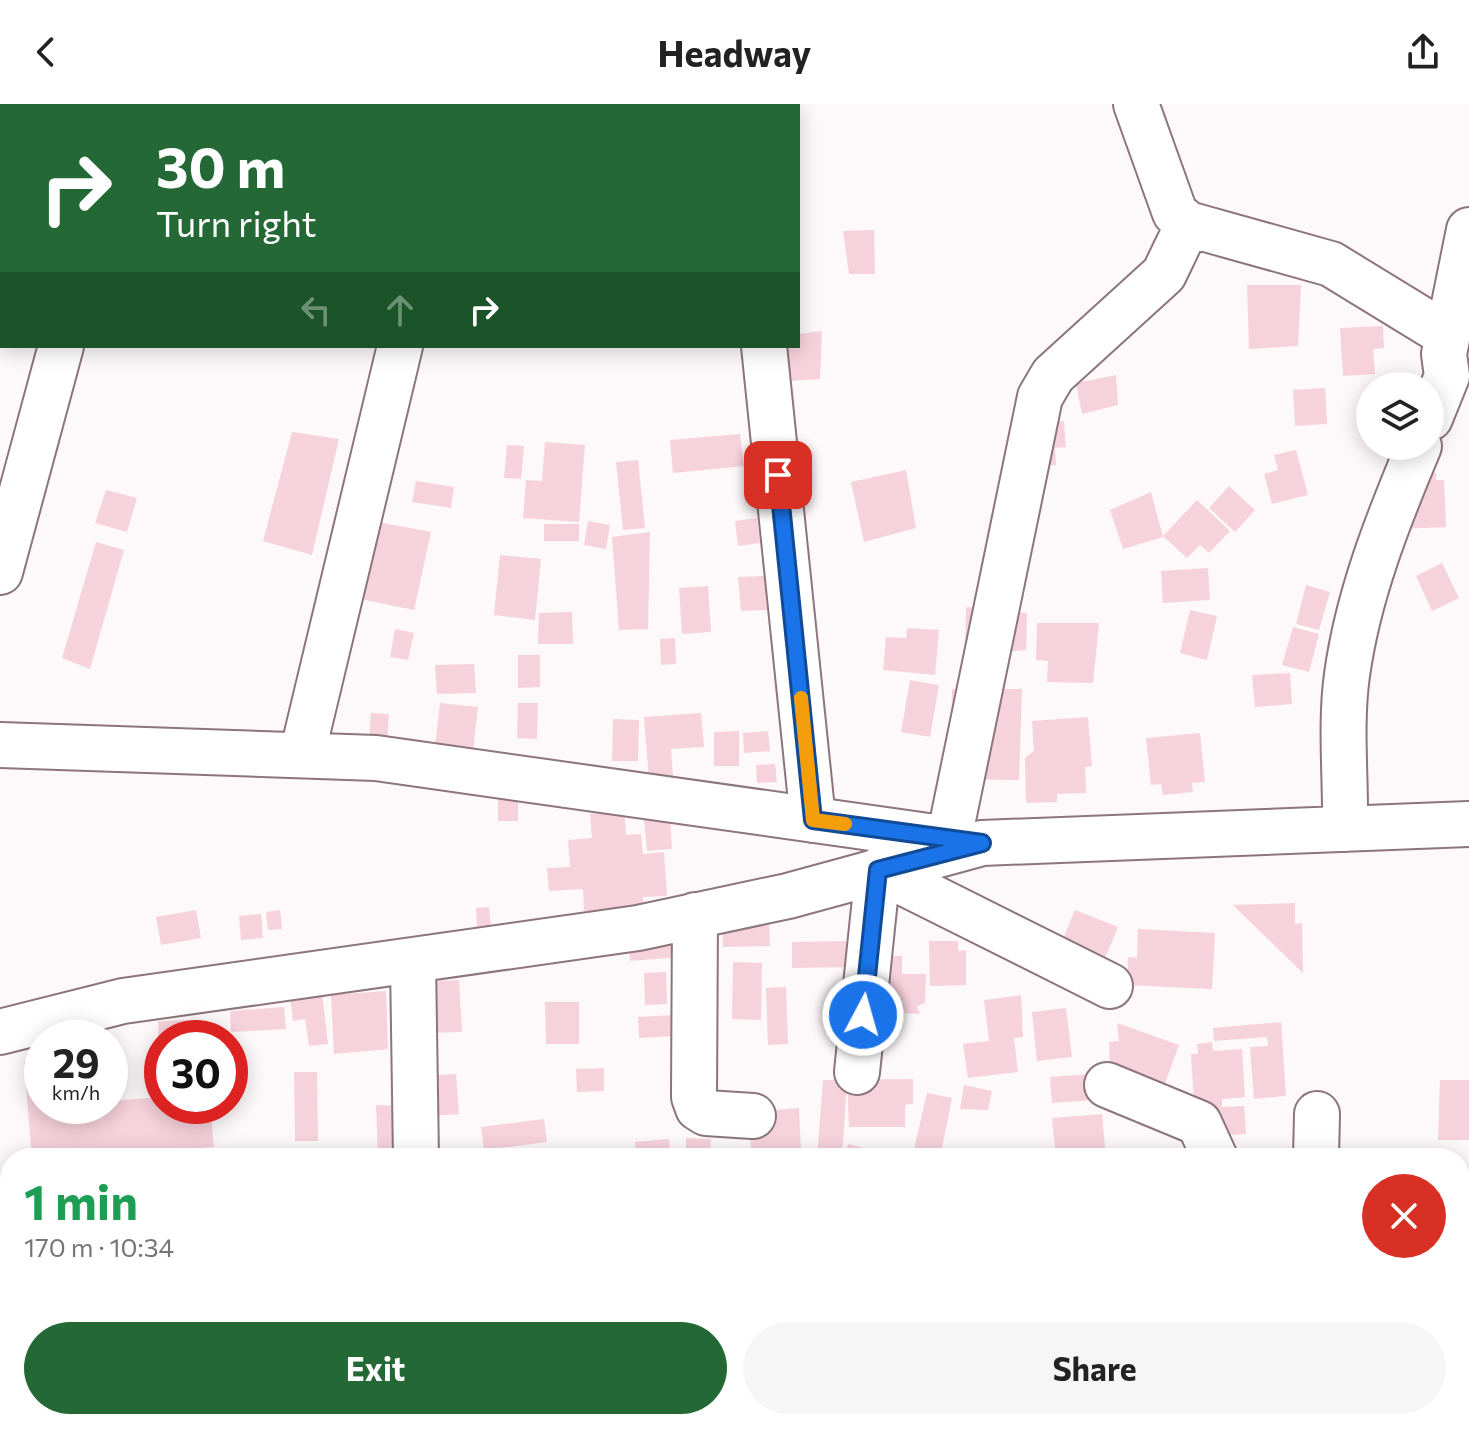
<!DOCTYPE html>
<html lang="en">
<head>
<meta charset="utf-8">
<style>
	:root { --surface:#fff; --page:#f6f6f6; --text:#222; --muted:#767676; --accent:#246935 }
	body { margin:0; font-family:Commissioner,sans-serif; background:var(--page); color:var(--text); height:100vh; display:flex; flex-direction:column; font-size:30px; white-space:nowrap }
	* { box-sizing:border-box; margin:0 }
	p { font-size:26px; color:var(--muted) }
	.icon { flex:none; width:44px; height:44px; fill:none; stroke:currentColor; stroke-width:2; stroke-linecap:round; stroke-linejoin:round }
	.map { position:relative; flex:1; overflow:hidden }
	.details { position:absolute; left:0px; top:1044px; width:1470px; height:282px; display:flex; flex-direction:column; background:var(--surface); border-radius:32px 32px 0 0; box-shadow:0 4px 20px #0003 }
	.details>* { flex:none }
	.hud { position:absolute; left:0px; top:0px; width:800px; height:244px; box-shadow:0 4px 20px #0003; background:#246935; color:#fff; overflow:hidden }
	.fabs { position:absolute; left:1356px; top:268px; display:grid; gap:16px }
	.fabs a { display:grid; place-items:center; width:88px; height:88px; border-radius:50%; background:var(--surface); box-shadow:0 4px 20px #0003; font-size:40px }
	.speed { position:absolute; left:24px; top:916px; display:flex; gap:16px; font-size:40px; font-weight:700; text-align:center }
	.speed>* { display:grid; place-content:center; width:104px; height:104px; border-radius:50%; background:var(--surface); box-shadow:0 4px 20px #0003; line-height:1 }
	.speed small { font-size:20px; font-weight:400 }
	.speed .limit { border:12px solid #d22; background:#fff; color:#111 }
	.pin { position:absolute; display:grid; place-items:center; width:68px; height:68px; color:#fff; margin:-34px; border-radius:16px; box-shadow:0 4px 12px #0006 }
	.me { position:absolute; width:88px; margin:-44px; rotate:6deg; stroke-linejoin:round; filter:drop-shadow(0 0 6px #0008) }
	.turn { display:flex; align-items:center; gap:28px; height:168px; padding:0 24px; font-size:36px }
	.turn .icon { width:104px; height:104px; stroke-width:2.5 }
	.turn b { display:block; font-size:56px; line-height:68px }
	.lanes { display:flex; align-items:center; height:76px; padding:0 24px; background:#0003; justify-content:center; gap:40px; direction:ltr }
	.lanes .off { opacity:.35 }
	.round { display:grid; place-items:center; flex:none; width:84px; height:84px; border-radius:42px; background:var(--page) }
	.overview { display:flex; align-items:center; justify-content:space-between; height:136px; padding:0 24px }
	h1 { font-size:48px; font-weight:700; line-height:60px; color:#1e9e55 }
	.action { display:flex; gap:16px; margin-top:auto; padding:16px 24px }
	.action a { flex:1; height:92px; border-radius:48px; background:var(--accent); color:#fff; font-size:32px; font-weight:700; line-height:92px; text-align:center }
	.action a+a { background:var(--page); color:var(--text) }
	header { display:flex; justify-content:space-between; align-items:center; height:104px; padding:0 24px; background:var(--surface); font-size:36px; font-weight:700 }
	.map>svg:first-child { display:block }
</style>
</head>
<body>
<header><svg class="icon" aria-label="back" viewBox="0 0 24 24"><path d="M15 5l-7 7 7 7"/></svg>Headway<svg class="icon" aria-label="share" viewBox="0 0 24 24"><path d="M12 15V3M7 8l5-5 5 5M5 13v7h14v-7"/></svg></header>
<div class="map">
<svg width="1469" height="1325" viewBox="0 0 1469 1325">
	<rect width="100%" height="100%" fill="#fdf8f9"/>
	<path fill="#f6d2dc" d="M874,126L875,170H849L843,127Z
		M1247,181H1301L1298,242L1249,245Z
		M1383,222L1384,244L1373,245L1375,270L1343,272L1340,224Z
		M822,227L820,275L775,278L764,242H798V230Z
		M1116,271L1118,301L1082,310L1076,279Z
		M1325,284L1327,320L1295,322L1293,286Z
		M1064,317L1066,343L1055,344L1056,361L1023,363L1020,321Z
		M292,328L339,335L312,451L263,437Z
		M740,330L744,362L673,369L670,336Z
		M545,338L585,341L579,418L523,414L526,376L542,377Z
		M507,341L524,342L521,375L504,374Z
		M1296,346L1308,391L1272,400L1264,370L1278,366L1274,351Z
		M638,356L645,424L623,426L616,358Z
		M906,366L916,424L864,438L851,378Z
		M1414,369H1436V376H1444L1446,423L1401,425Z
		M416,377L454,383L451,404L412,398Z
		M1229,382L1255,406L1235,428L1209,404Z
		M106,386L137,394L127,428L95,419Z
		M1151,388L1163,433L1123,445L1110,406Z
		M1197,396L1230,427L1209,449L1200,441L1187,454L1163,432Z
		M757,414L760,439L738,442L735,417Z
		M368,416L431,428L414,506L351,493Z
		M588,417L610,421L606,445L584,441Z
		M544,420H579V437H544Z
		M650,428L648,525L619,526L612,433Z
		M96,438L124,446L90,565L62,554Z
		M500,451L541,455L535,516L494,511Z
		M1442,459L1459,494L1432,507L1416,472Z
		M1208,464L1210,496L1163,499L1161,467Z
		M764,472L767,506L741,507L738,473Z
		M1306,481L1330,488L1319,526L1296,520Z
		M708,482L711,528L682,530L679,484Z
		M966,503L1027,509L1026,546L965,551Z
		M1190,506L1217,512L1207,556L1180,549Z
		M572,508L573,540H538L539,509Z
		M1037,519H1099L1093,579L1047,578L1048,557L1036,556Z
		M1293,523L1319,530L1309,568L1282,561Z
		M907,524L939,526L935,571L883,566L886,533L906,534Z
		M395,525L414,529L408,556L390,553Z
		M675,534L676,560L661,561L660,535Z
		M518,551H540V583L518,584Z
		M474,560L476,589L437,590L435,561Z
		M1290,569L1292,600L1255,603L1252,571Z
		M910,576L939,581L930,633L901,628Z
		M952,585H1022L1019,676L951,675Z
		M440,599L478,603L473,647L435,642Z
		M518,599H538L537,635L517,634Z
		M371,609L389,610L387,638L369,637Z
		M701,609L704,643L671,645L673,673L649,675L644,613Z
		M1088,613L1092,662L1085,663L1086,689L1057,690V698L1026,699L1025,654L1034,647L1032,617Z
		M613,615L639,616L638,657H612Z
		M739,627V662H714V628Z
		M768,627L770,647L744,649L743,629Z
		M1200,629L1205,678L1192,679L1193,688L1163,691L1161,680L1151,681L1146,634Z
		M775,660L777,678L757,679L756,661Z
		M498,687H518V717H498Z
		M624,707L626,731L641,730L643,750L664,748L667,792L643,793V803L584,807L583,785L549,787L547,764L570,763L568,736L592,734L590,710Z
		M670,714L672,745L647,747L644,716Z
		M1295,799V820L1302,819L1303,869L1233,801Z
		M489,803L491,824H477L476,804Z
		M196,806L201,834L161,841L156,813Z
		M280,806L282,825L268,826L266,808Z
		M1075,806L1118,823L1098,871L1055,854Z
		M261,810L263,834L241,836L239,812Z
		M769,816L770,842L723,843L722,817Z
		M1138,825L1215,829L1212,885L1127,881L1128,853L1137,854Z
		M678,829L680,853L630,857L629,833Z
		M851,837L852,863L792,864V838Z
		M929,837H958V847L966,846V881L930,882Z
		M885,852H902V870H926L925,899L917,902L920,910L883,908Z
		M733,858L762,859L761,916L732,915Z
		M666,868L667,900L645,901L644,869Z
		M459,876L462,928L430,929L428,878Z
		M786,883L788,940L768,941L766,884Z
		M386,887L388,945L334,950L331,891Z
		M322,889L328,940L309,942L305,915L293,917L290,892Z
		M1021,891L1023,933L1014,934L1018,968L968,974L963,940L989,937L984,896Z
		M545,898H579V940H546Z
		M284,903L286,925L231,928L230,907Z
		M1066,904L1072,953L1037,957L1032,908Z
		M673,911L674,932L639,934L638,913Z
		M189,916L190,934H162L159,951L158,917Z
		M1281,918L1286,992L1254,995L1250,943L1268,942L1267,933L1214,937L1213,924Z
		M1117,919L1179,941L1164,982L1110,962L1109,938L1119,937Z
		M1212,938L1213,947L1242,945L1245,993L1222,995V1003L1244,1002L1246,1030L1196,1033L1191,950H1198L1197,940Z
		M42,956V1002H110V997L162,993V1002H210L214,1043L91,1054H32L24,958Z
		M604,964V987L577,988L576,965Z
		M294,968H317L318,1037H295Z
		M456,970L459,1010L429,1012L425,972Z
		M1091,970L1093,996L1052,999L1050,973Z
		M913,975V999L905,1001V1023H849L847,977L842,1054H817L823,976Z
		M1440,976H1469V1036H1438Z
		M964,981L992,987L988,1006L960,1005Z
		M927,989L952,994L940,1054H912Z
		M376,1001L401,1002L400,1054H378Z
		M799,1004L801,1046L751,1048L749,1008Z
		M1102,1010L1106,1054H1056L1052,1014Z
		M544,1015L547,1038L484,1046L481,1023Z
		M686,1034L711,1035L710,1054H686Z
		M669,1035L671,1054H636L635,1038Z
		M848,1040L902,1053V1054H845Z
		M605,1045L606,1054H578V1047Z
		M561,1047L562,1054H520L519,1050Z
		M4,1081L8,1110H0V1082Z
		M10,1136V1221H0V1138Z
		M9,1316H37L38,1325H9Z
		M713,1316H742L744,1325H715Z
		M896,1316H920V1325H895Z
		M1333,1316H1398V1322Z
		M144,1318L146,1325H121V1324Z"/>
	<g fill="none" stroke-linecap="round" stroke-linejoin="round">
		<defs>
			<path id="minor" d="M732,0V2
				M1136,0L1175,109L1188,120L1331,160L1447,231
				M0,45H2
				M764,242L813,716
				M1430,314L1447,272L1444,250L1469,126
				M0,641L376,654L956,736
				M302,651L400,242
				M1345,725C1346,675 1340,620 1347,571C1358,491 1388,416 1419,342
				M949,735L1040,293L1053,271L1164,170L1188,120
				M695,811L694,993L698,1004L706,1009L753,1012
				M413,858L416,1054
				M0,928L123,897L638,824L788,792L982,739L1469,720
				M857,968L878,766L1110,882
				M1107,981L1199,1019L1215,1054
				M1316,1054L1317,1010
				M1460,1169H1469
				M831,1316V1325
				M1256,1316L1260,1325
				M596,1325L620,1316"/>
			<path id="major" d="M126,2V0
				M0,468L61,242"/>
		</defs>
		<use href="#minor" stroke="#8c757c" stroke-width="48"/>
		<use href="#major" stroke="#8c757c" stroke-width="48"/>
		<use href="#minor" stroke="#fff" stroke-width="44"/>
		<use href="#major" stroke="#fff" stroke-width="44"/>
	</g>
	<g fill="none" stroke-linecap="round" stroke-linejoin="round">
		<defs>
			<path id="route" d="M778,371L813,716L982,739L878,766L863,911"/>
		</defs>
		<use href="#route" stroke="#114b97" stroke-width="20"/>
		<use href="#route" stroke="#1a73e8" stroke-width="14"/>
		<path stroke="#f59e0b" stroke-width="14" d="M801,594L813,716L845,720"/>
	</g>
</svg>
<div class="fabs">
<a><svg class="icon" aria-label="layers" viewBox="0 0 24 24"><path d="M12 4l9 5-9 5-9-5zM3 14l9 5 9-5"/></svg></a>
</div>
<div class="speed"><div>29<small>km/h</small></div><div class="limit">30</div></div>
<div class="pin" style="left:778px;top:371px;background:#d93025"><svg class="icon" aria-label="arrive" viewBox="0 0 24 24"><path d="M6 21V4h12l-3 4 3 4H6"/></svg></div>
<svg class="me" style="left:863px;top:911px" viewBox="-20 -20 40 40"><circle r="17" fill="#1a73e8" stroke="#fff" stroke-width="3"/><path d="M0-11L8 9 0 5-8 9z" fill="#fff"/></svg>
<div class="hud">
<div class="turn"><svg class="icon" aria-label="right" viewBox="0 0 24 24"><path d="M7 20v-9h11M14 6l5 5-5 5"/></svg><div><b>30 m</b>Turn right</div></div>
<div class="lanes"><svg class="icon off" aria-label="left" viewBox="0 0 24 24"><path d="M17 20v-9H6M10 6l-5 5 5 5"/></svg><svg class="icon off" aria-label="ahead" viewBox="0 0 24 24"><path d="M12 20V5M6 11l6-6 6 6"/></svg><svg class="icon" aria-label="right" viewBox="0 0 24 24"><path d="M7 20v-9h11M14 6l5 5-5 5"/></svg></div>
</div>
<section class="details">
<div class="overview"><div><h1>1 min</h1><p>170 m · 10:34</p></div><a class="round" style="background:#d93025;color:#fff"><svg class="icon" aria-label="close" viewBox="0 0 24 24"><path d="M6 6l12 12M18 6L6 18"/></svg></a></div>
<div class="action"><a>Exit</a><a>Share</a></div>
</section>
</div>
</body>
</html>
